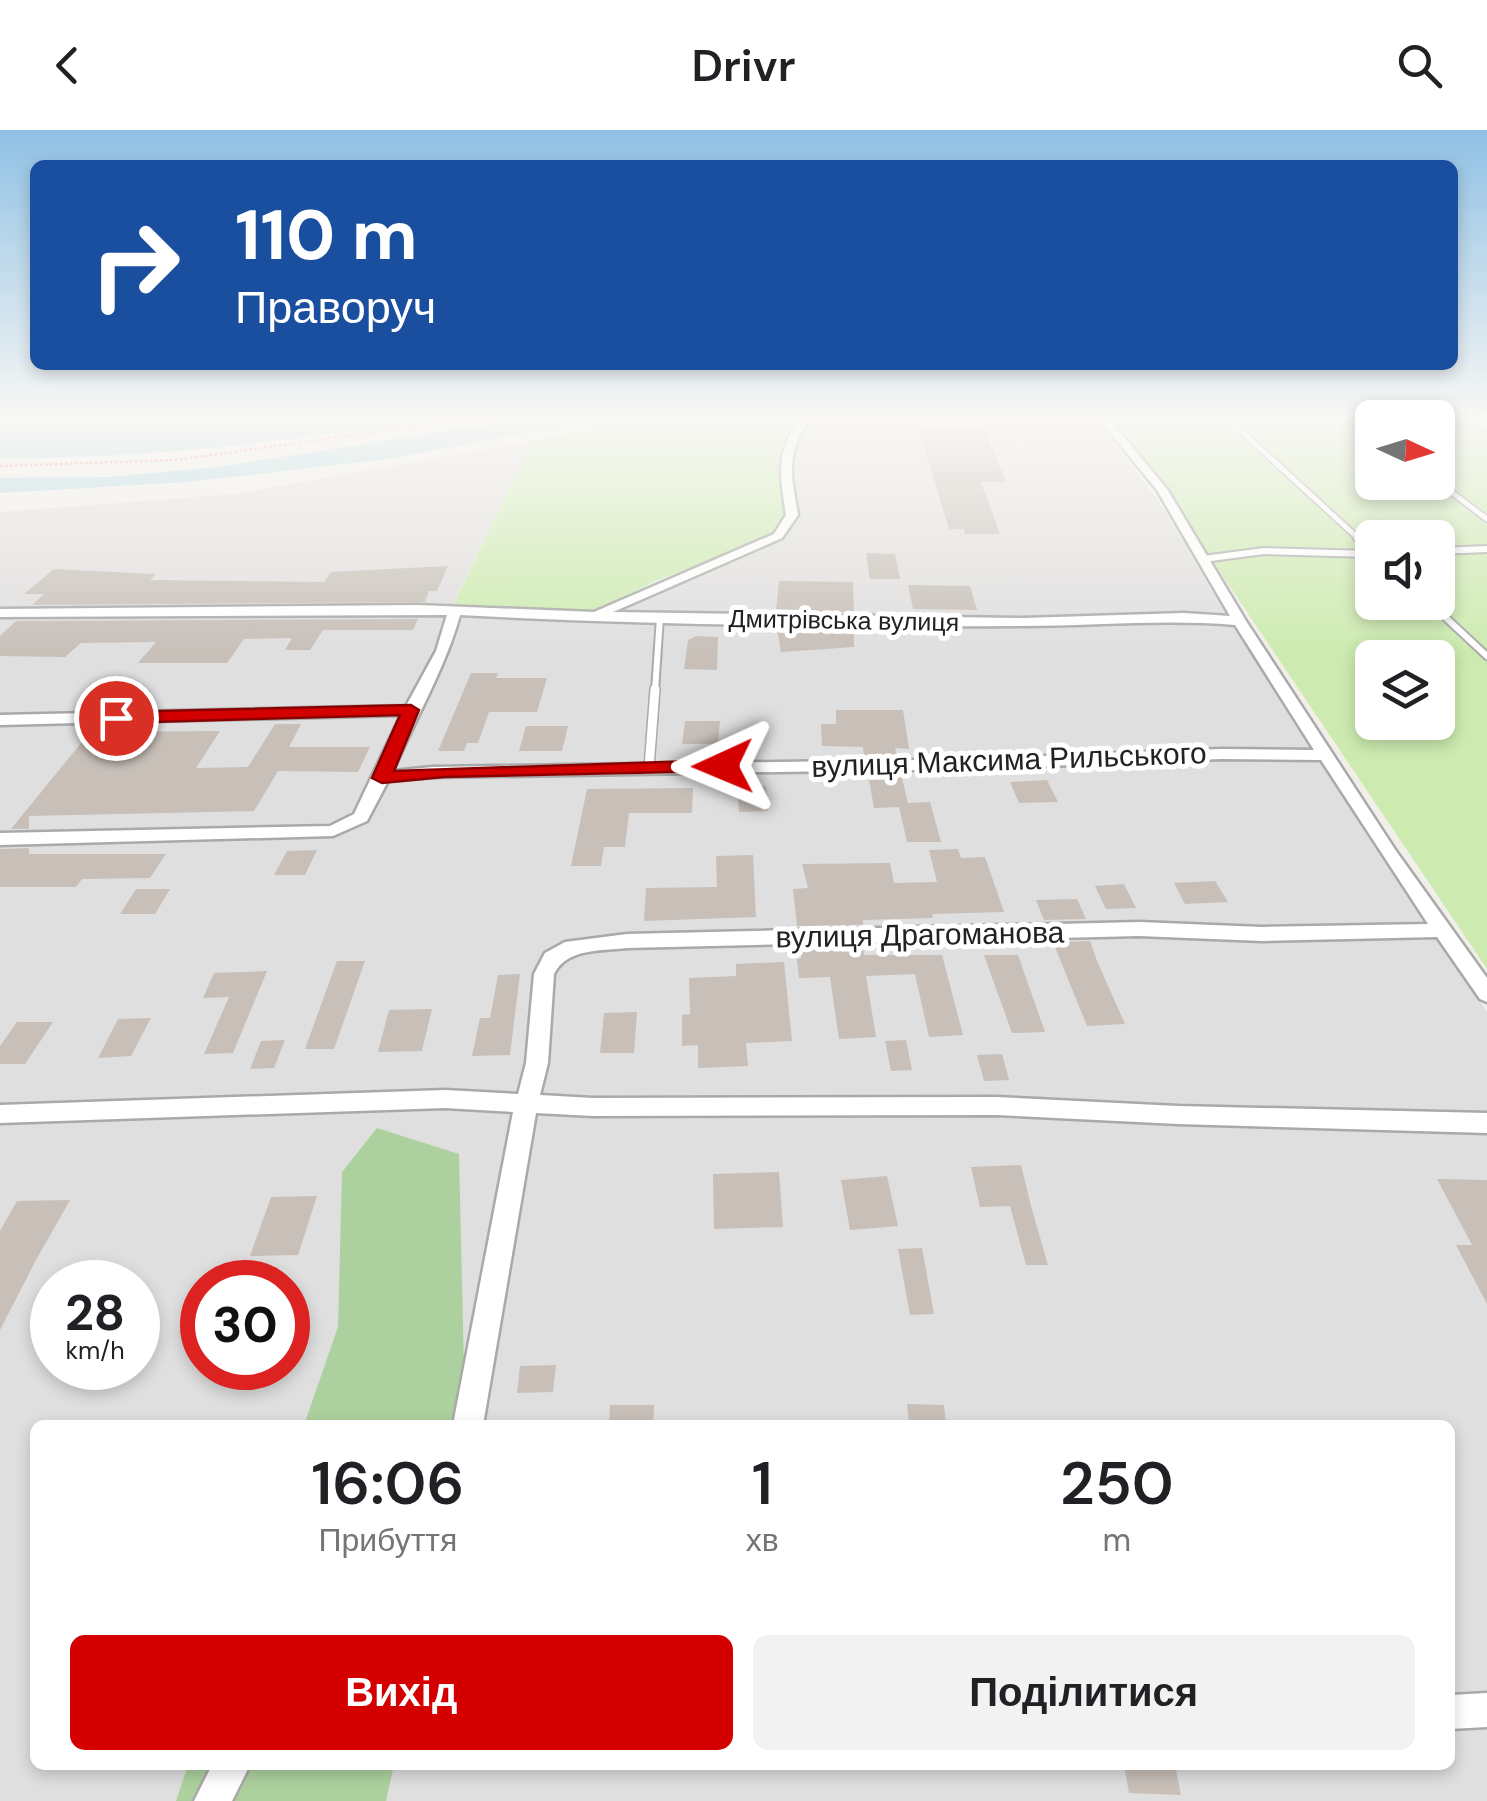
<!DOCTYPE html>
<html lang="uk">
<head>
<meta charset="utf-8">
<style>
	:root { --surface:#fff; --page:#f2f2f2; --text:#202124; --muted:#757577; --accent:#d40000 }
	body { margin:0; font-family:"DM Sans",sans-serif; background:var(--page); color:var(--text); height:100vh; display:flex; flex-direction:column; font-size:38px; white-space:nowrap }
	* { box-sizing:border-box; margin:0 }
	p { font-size:32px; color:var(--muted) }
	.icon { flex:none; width:55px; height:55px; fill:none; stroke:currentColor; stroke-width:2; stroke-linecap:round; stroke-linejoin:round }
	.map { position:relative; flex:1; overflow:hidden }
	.sheet { position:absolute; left:30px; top:1290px; width:1425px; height:350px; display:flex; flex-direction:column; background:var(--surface); border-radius:15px; box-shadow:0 5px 15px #0003 }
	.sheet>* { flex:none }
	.hud { position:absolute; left:30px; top:30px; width:1428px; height:210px; border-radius:15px; box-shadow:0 5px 15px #0003; background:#1a4fa0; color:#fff; overflow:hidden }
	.needle { width:65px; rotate:94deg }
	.tools { position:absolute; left:1355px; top:270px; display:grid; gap:20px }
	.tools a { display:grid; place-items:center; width:100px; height:100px; border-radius:15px; background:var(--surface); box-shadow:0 5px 15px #0003; font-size:50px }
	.speed { position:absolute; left:30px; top:1130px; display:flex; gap:20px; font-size:50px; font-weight:700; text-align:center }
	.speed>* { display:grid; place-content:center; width:130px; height:130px; border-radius:50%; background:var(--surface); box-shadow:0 5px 15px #0003; line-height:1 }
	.speed small { font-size:25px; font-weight:400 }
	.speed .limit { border:15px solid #d22; background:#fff; color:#111 }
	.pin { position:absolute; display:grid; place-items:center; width:85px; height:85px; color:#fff; margin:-42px; border:5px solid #fff; border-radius:50%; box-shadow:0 2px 10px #0007 }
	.me { position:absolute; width:110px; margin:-55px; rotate:269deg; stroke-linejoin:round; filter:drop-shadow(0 0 8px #0008) }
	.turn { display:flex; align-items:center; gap:35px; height:210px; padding:0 40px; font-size:45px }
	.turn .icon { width:130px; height:130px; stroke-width:2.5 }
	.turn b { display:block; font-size:70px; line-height:85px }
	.eta { display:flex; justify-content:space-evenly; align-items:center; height:170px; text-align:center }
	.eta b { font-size:60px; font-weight:600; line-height:70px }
	.cta { display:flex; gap:20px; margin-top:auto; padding:20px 40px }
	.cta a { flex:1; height:115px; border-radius:15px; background:var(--accent); color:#fff; font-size:40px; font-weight:600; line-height:115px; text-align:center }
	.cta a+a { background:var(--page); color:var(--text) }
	header { display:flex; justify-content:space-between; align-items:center; height:130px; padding:0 40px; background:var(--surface); font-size:45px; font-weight:600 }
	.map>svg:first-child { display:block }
</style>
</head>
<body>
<header><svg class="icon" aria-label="back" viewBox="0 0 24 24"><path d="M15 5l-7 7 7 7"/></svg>Drivr<svg class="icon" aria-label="search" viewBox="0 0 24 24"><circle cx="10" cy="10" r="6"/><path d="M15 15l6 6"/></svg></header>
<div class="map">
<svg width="1487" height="1671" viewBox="0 0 1487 1671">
	<rect width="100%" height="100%" fill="#f2efe9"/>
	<path fill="#e0dfdf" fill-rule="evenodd" d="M807,289H1096L1162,376L1225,483L1487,882V1671H0V382L235,364L532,311L448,485L597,489L628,472L784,408L796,393L789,334L794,306ZM52,1152H138V1238H52ZM202,1152H288V1238H202ZM35,1295H1450V1635H35Z"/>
	<path fill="#cdebb0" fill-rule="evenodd" d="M640,289H797L780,335L786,391L767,409L655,451L593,483L452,478L532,311Z
		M1110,289H1372V352H1438V289H1487V839L1146,332ZM1372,408H1438V472H1372ZM1372,528H1438V592H1372Z"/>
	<path fill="#add19e" d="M377,998L459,1024L465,1280L463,1295H304L338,1197L342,1042Z
		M188,1635H394L386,1671H176Z"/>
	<path fill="#aad3df" d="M0,289H429C286,312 144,329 0,328Z
		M523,289H598L389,329L187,352L0,363V348L108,347L217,337Z"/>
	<path fill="#c7bfb8" d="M917,295L983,296L1006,352H981L1000,404H965L964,399H949Z
		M866,423L895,424L900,449H870Z
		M448,436L437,461H429L425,472L32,475L44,464H24L54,439L156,444L150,450L324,452L331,442Z
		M779,451L853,452L854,482L776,481Z
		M908,455L970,456L977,480L913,479Z
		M418,489L413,500H323L310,520H285L292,508L244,509L227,533H138L156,512L81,513L65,527L0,526V506L16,491Z
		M777,499L854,500V517L781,522Z
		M696,506L718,507L717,540L684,539L688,510Z
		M471,543H498L496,548H547L537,582H489L478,613H467L464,621H438Z
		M836,580H903L909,619L895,618L897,626L864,627L863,617L822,616L821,594H836Z
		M685,591H720L718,614H682Z
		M275,594H301L289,617H370L358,642L278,641L254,681L29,686V699H11L90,602L220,601L196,638L248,637Z
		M526,596H568L562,621H519Z
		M868,644H901L908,673L930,672L941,712H907L899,677L874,678Z
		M1047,650L1058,672L1019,673L1010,652Z
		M766,656L768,681L739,682L737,657Z
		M693,658L692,683H629L625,717H604L601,736H571L587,659Z
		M29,718V724H166L150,748L82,749L76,757H0V719Z
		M958,719L961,728L985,727L1004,782L932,784L933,788L863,790V795L797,796L793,759L808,758L802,734L890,733L894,753L937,752L929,720Z
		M317,720L305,745H274L287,721Z
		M753,725L756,787L644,791L646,758L717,757L716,726Z
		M1215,751L1228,772L1185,774L1174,753Z
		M1124,754L1136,778L1106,779L1095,756Z
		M136,759H170L155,784H120Z
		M1077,769L1086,789L1044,790L1036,770Z
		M1090,811L1097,831L1125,894L1087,896L1053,812Z
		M863,816L864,825H942L963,905L929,907L915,844L866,846L876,907L839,909L830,847L799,848L797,829L801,828L800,818Z
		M984,825H1018L1045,902L1012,903Z
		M337,831H365L334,919H305Z
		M784,832L792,911L746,913L748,936L698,938V915L682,916V885L690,884L689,848L736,846V834Z
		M267,841L233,923L204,924L229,867L203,868L214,843Z
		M520,844L510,925L472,926L480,888H490L498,845Z
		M432,879L422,921L378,922L389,880Z
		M637,882L634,923H600L604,883Z
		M151,888L131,926L98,928L118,889Z
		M17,892H53L25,934H0V916Z
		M285,910L274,938L250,939L261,911Z
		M906,910L912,940L891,941L885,911Z
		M1002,924L1009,950L984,951L977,925Z
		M1021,1035L1031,1076L1048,1135H1026L1010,1076L980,1077L971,1037Z
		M779,1042L783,1097L714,1099L713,1044Z
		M887,1046L898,1096L850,1100L841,1050Z
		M1437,1049L1487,1050V1174L1456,1115H1472Z
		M317,1066L298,1125L250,1126L271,1067Z
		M70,1070L36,1130L0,1200V1101L17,1071Z
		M922,1118L934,1184L910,1185L898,1119Z
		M556,1235L553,1262L517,1263L520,1236Z
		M907,1274L944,1275L946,1295H909Z
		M610,1275H654L653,1295H609Z
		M1124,1635H1175L1181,1665L1129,1663Z"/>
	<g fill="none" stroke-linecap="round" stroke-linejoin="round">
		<defs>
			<path id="service-far2" d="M1228,289L1360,410
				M1352,289L1372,304
				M1474,289L1487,297
				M1438,352L1487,389"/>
			<path id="service-far1" d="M1357,408L1372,421
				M1438,421L1487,419
				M1203,429L1264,421L1372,424
				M1429,472L1487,526
				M655,561L660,487"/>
			<path id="service" d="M649,638L655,559"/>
			<path id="minor" d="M799,289H809C785,327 791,343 798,385L782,408L613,482L1024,488L1184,483L1230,486L1157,360L1099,289H1109L1167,359L1246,491L1396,721L1487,848V872L1480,869L1437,807L1262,811L1139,806L627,818C601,821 567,818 554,844L548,933L540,965L593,968L996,967L1178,976L1487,983V1003L1178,994L996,985L593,986L536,983L483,1295H453L513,982L445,978L0,993V975L445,960L518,964L526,933L534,844L545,823L565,812L627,804L1139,792L1262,797L1428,794L1321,630L1221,629L975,639L432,647L388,651L367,691L333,706L0,715V703L330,696L354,684L401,585L0,595V585L406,576L436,521L447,485L0,487V479L417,475L594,482L774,404L786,385C780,342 775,327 799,289ZM460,485C647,495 835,497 1022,496C1093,496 1164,489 1235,495L1314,620L1221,619L975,629L432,637L393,641C415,589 445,539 460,485Z
				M1487,1563V1597L1450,1599V1565Z
				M212,1635H250L232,1671H194Z"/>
		</defs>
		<use href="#service-far2" stroke="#a9a9a9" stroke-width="8"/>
		<use href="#service-far1" stroke="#a9a9a9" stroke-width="10"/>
		<use href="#service" stroke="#a9a9a9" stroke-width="12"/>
		<use href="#minor" stroke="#a9a9a9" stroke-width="5"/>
		<path stroke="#fa8072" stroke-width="2.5" stroke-dasharray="2.5 2.5" stroke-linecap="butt" d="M0,336L176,330L467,289"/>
		<use href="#service-far2" stroke="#fff" stroke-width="5"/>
		<use href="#service-far1" stroke="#fff" stroke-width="6"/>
		<use href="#service" stroke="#fff" stroke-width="9"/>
		<use href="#minor" fill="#fff" fill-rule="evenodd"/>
	</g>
	<linearGradient id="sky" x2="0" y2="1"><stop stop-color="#8fc0e4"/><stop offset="0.55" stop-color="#f9f8f5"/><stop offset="1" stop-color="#f9f8f5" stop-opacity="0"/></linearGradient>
	<rect width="1487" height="523" fill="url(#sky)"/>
	<path fill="#d40000" stroke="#8a0000" stroke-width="2.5" d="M411,575L419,580L394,641L723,630L732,636L723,641L444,647L382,653L372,648L400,585L116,593L108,588L116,582Z"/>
	<g text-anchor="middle" stroke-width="10" stroke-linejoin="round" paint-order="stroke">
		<g font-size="25" fill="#222" stroke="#fff">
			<text transform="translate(844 490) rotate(1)" y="9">Дмитрівська вулиця</text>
		</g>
		<g font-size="30" fill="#222" stroke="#fff">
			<text transform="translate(1009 630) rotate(-2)" y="10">вулиця Максима Рильського</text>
			<text transform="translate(920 805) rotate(-1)" y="10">вулиця Драгоманова</text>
		</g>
	</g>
</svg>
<div class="tools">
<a><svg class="needle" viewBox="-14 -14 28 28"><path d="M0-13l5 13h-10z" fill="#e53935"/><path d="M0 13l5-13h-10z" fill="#757577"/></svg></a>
<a><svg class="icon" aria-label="sound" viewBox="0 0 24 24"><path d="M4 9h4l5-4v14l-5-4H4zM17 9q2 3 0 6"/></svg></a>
<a><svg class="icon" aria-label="layers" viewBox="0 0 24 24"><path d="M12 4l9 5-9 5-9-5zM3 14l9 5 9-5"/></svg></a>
</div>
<div class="speed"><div>28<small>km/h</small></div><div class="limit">30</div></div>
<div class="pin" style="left:116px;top:588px;background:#d93025"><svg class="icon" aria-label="arrive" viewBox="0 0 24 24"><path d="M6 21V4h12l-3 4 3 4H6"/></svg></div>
<svg class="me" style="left:723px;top:636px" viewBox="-20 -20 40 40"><path d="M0-17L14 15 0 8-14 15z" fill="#d40000" stroke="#fff" stroke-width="4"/></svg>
<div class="hud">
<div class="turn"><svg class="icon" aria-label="right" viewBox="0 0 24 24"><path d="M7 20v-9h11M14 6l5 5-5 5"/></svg><div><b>110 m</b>Праворуч</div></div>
</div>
<section class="sheet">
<div class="eta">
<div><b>16:06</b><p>Прибуття</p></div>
<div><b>1</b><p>хв</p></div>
<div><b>250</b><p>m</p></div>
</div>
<div class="cta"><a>Вихід</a><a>Поділитися</a></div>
</section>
</div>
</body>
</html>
